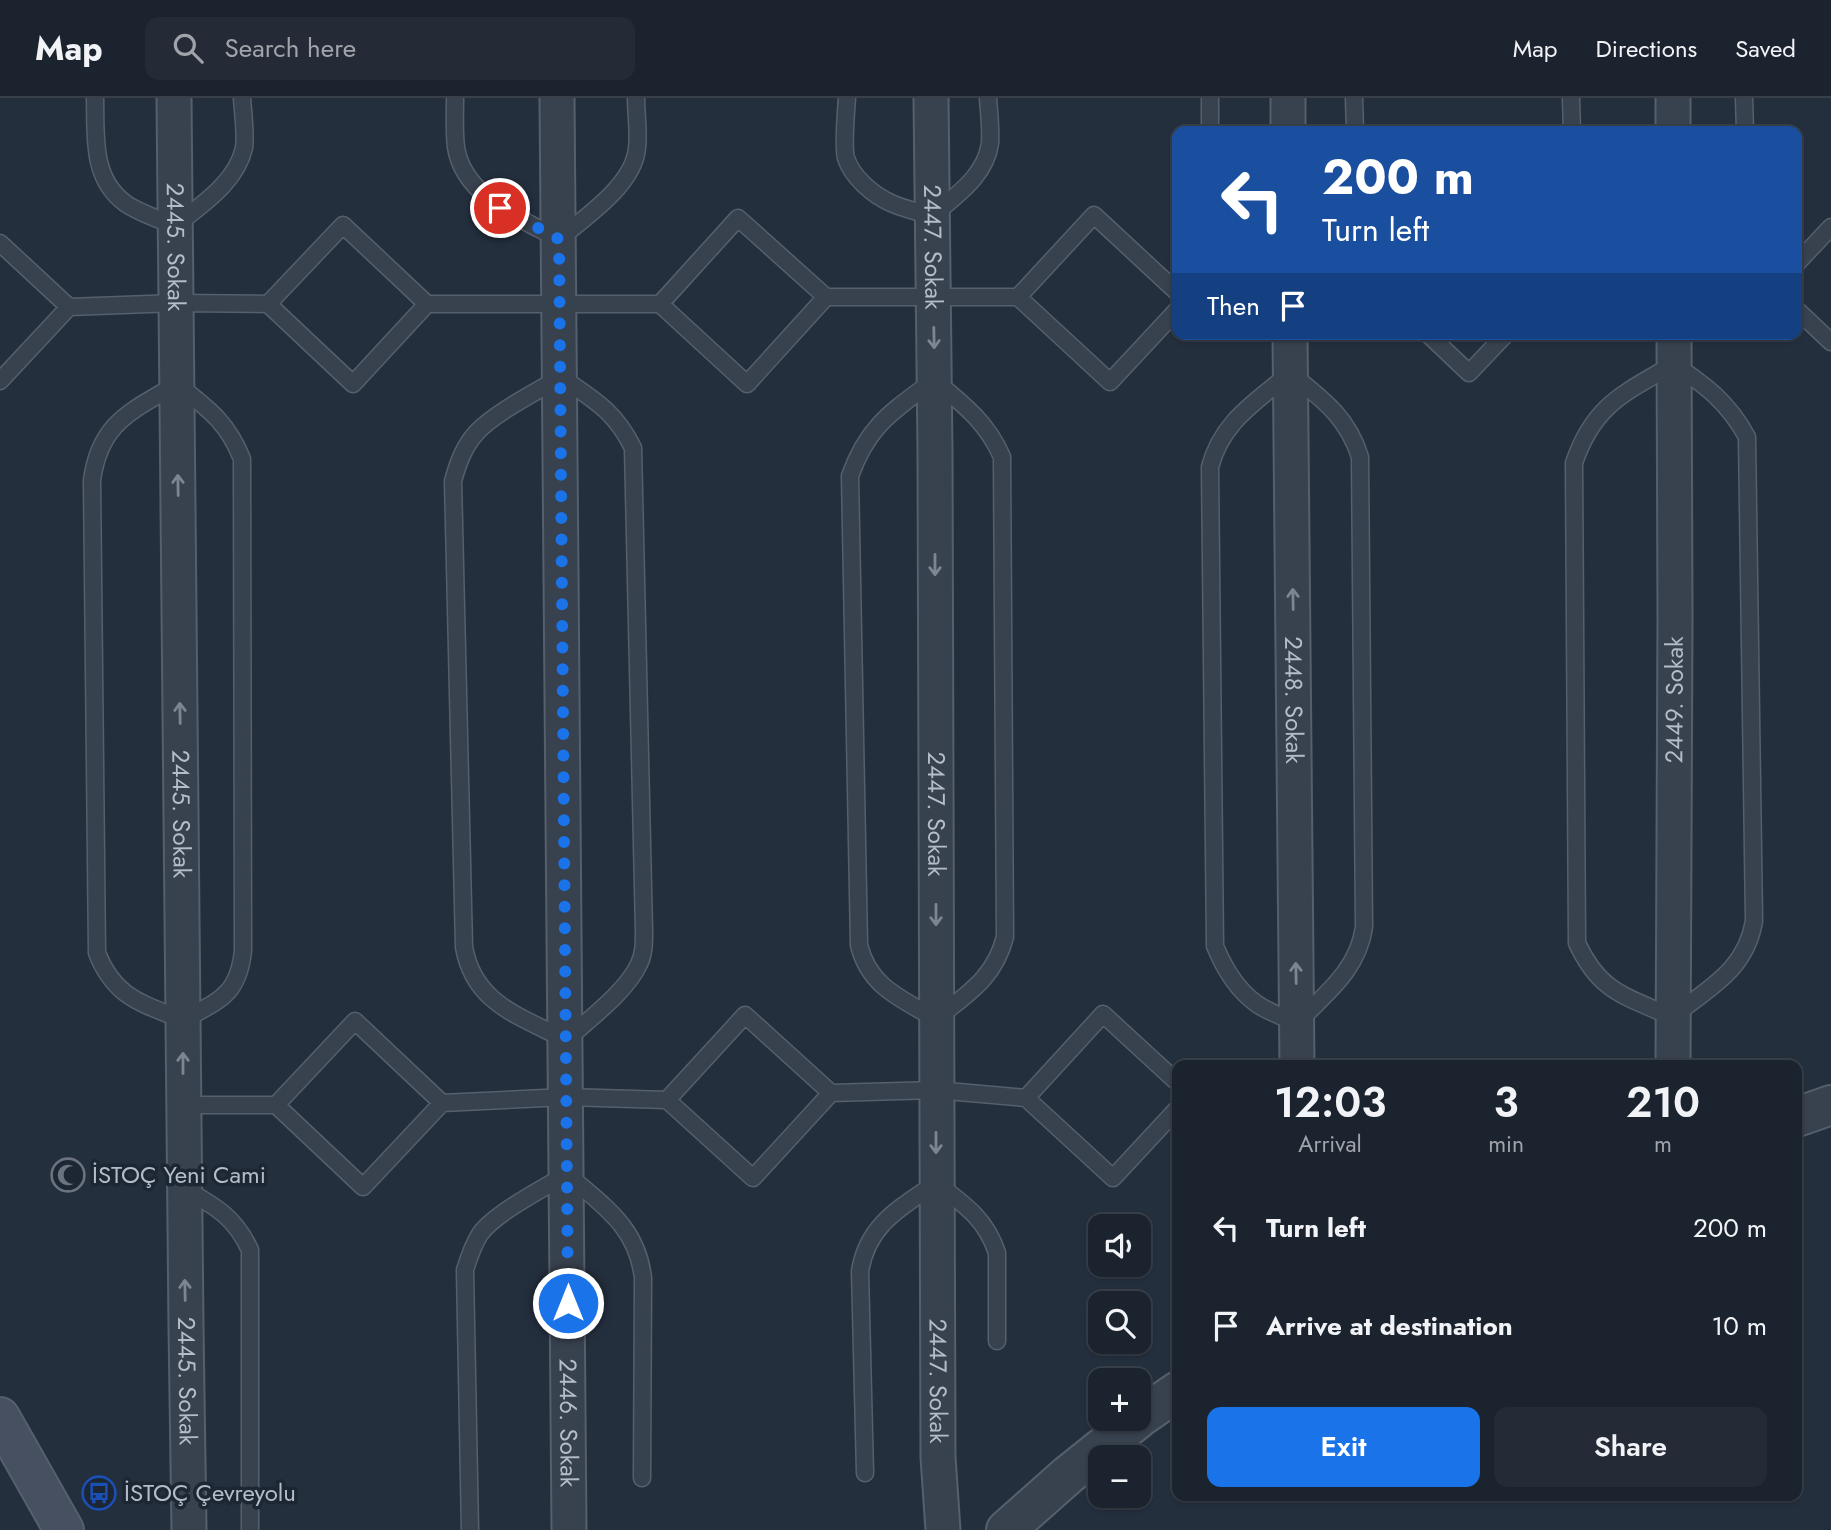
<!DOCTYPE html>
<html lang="en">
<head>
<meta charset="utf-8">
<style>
	:root { --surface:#1b232e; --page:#242b36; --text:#f1f3f6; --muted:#a0a4aa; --line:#39404a; --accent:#1a73e8 }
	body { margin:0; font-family:Jost,sans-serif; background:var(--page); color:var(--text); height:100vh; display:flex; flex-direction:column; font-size:26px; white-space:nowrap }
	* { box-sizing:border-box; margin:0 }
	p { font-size:23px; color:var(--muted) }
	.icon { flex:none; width:38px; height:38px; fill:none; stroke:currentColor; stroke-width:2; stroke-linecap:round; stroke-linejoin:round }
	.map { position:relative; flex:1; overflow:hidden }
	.details { position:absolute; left:1172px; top:962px; width:630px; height:441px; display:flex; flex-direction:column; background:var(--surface); border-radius:14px; box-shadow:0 2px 5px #0004,0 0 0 2px var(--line) }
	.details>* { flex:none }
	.hud { position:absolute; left:1172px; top:28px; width:630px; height:214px; border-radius:14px; box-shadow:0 2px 5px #0004,0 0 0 2px var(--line); background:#1a4fa0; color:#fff; overflow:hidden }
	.controls { position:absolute; left:1088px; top:1116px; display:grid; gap:14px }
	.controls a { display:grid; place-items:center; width:63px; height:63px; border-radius:14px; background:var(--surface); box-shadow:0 2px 5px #0004,0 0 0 2px var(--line); font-size:35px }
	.pin { position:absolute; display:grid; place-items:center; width:60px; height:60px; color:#fff; margin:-30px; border:4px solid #fff; border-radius:50%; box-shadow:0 2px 7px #0007 }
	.me { position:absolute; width:77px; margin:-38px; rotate:0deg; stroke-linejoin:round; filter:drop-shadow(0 0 5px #0008) }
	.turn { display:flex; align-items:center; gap:24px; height:147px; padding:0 35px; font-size:32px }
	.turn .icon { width:91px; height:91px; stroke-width:2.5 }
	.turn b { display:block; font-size:49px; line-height:60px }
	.then { display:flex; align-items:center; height:66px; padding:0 35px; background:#0003; gap:14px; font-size:26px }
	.eta { display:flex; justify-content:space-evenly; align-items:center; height:119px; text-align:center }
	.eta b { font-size:42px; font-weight:600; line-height:49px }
	.action { display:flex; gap:14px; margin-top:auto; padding:14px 35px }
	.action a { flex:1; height:80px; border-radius:14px; background:var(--accent); color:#fff; font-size:28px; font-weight:600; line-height:80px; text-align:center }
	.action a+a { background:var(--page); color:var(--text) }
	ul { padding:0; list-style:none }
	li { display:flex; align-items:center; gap:21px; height:98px; padding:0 35px }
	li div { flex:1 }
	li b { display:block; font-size:26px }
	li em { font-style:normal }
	header { display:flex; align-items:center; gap:42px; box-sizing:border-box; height:98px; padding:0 35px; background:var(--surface); border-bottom:2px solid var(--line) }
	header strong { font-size:33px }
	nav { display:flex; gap:38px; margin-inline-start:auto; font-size:24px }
	.search { width:490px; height:63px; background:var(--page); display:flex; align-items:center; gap:18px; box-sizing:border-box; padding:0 24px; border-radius:14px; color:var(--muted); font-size:26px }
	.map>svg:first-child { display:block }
</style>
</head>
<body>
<header>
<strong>Map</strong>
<div class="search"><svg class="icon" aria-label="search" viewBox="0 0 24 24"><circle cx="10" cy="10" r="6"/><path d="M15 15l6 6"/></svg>Search here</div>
<nav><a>Map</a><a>Directions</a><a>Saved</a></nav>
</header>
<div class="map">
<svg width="1831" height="1432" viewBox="0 0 1831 1432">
	<rect width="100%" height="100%" fill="#242f3e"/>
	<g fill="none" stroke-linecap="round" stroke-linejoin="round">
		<defs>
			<path id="service" d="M95,0C96,37 91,80 125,105C139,115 159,121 175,128C201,107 236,85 244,50C246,36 243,15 242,0
				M455,0C455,16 454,34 456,49C463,98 521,121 559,141C585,119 634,87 637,50C639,34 636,16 636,0
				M847,0C846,13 843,49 846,60C852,79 873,97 891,105C904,111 919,114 932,118C955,98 986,78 990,45C991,30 989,15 988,0
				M1210,0V33
				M1354,0L1355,33
				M1571,0L1572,33
				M1744,0L1745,33
				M0,145L69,209L176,205L268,206L353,286L427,206
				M1797,165L1831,129
				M1018,199L1094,117L1178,195
				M268,206L343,127L427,206H660L747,286L826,199
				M660,206L738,120L826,199H1018L1110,284L1178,211
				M1797,212L1831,244
				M1428,236L1469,275L1506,236
				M1674,266C1706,288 1728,304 1747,339L1754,823C1746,872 1709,890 1672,919C1626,898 1600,895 1577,845L1574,365C1594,306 1625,295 1674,266Z
				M1290,275C1322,301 1347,318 1360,359L1364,829C1358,872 1326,895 1297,925C1284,919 1268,914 1257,906C1237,892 1224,870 1215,848L1210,369C1222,323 1256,304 1290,275Z
				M561,279C594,302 615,313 633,350L644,834C644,845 644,856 639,866C627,893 588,922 566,942C520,918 474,906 464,849L453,383C458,365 464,348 477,334C496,314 536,294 561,279Z
				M934,282C963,306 987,324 1002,359L1005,839C994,881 967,896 936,921C902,901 869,889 859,847L850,378C868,327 893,313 934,282Z
				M0,283L69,209
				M177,286C207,310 227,323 242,361L243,853C238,898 218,903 183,922C141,905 115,900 97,855L92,382C100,324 132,313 177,286Z
				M1026,1000L1103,916L1178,985
				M667,1002L745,917L831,995L936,992L1026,1000L1113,1080L1178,1010
				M183,1007H276L363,1089L442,1005L566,999L667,1002L753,1080L831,995
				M276,1007L355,923L442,1005
				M185,1091C215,1108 235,1119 250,1152V1432
				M865,1375L860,1173C868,1126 900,1110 936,1085C964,1106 986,1121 997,1155V1243
				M470,1432L465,1172C469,1159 473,1147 480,1136C495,1115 544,1090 567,1076C603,1108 637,1128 643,1180L642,1380"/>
			<g id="minor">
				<path id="s1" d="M174,0L186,1229L189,1432"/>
				<path id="s2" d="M557,0L569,1432"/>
				<path id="s3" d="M931,0L935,353L938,1359L943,1432"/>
				<path d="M1288,0V33"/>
				<path d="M1673,0V33"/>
				<path id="s4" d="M1290,236L1297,968"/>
				<path id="s5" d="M1673,968L1675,519L1674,236"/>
			</g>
			<path id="tertiary" d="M1797,1019L1831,1007
				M1139,1320L1178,1293
				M1006,1432L1068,1377L1138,1321"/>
			<path id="secondary" d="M0,1319L64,1432"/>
		</defs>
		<use href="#service" stroke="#565f6c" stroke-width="19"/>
		<use href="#minor" stroke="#565f6c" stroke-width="37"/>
		<use href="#tertiary" stroke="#565f6c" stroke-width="42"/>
		<use href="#secondary" stroke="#565f6c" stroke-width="42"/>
		<use href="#service" stroke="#38414e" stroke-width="16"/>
		<use href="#minor" stroke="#38414e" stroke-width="33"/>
		<use href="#tertiary" stroke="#38414e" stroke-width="38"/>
		<use href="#secondary" stroke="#465061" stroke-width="38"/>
	</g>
	<defs><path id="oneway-shaft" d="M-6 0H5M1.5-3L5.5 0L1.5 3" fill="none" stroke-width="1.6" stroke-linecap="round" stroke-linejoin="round" transform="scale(1.75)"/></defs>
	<g stroke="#7c8592">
		<use href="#oneway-shaft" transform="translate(934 240) rotate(89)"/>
		<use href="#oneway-shaft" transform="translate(178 387) rotate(-91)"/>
		<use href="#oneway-shaft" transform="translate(935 467) rotate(90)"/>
		<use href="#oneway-shaft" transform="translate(1293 501) rotate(-91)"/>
		<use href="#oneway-shaft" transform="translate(180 615) rotate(-91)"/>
		<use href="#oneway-shaft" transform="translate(936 817) rotate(90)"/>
		<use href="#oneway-shaft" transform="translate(1296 875) rotate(-91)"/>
		<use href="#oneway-shaft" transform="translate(183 965) rotate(-90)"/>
		<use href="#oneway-shaft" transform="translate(936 1045) rotate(90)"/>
		<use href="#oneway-shaft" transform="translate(185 1192) rotate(-91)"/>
	</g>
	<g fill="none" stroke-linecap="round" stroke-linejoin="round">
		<path stroke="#1a73e8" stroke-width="12" stroke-dasharray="0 21.6" d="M500,110L559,141L568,1205"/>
	</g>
	<defs>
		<symbol id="mosque-ring" viewBox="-11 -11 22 22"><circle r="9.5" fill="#1d2633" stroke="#6b7280" stroke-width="1.5"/><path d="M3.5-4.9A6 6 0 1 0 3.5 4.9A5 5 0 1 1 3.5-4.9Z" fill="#6b7280"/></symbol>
		<symbol id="bus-ring" viewBox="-11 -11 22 22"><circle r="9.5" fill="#1d2633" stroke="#1a4fb4" stroke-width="1.5"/><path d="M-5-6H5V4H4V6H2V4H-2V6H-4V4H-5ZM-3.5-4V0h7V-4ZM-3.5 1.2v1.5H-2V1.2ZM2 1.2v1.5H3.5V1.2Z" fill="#1a4fb4"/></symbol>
	</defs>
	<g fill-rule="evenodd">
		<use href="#mosque-ring" x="49" y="1058" width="38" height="38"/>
		<use href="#bus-ring" x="80" y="1376" width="38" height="38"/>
	</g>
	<g text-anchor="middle" stroke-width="7" stroke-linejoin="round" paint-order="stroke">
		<g font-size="24" fill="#b4bcc9" stroke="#1d2633">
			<text dy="8" stroke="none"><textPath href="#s1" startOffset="149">2445. Sokak</textPath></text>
			<text dy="8" stroke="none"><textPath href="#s3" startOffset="149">2447. Sokak</textPath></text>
			<text dy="8" stroke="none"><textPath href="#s4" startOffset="366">2448. Sokak</textPath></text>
			<text dy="8" stroke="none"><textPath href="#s5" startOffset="366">2449. Sokak</textPath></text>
			<text dy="8" stroke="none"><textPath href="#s1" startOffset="716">2445. Sokak</textPath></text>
			<text dy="8" stroke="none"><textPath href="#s3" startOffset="716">2447. Sokak</textPath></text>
			<text dy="8" stroke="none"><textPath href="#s1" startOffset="1283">2445. Sokak</textPath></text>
			<text dy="8" stroke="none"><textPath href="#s3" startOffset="1283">2447. Sokak</textPath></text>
			<text dy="8" stroke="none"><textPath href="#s2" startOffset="1325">2446. Sokak</textPath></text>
		</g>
		<g font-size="24" fill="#b4bcc9" stroke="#1d2633" text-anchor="start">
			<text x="92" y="1085">İSTOÇ Yeni Cami</text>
			<text x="124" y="1403">İSTOÇ Çevreyolu</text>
		</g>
	</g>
</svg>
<div class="controls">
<a><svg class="icon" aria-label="sound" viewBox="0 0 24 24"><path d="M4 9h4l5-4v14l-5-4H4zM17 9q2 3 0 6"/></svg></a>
<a><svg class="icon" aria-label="search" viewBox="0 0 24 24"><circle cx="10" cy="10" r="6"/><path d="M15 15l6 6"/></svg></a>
<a>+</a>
<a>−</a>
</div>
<div class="pin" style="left:500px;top:110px;background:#d93025"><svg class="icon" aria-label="arrive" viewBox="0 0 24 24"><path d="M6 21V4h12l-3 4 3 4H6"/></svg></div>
<svg class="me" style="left:568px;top:1205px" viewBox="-20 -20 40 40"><circle r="17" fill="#1a73e8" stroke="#fff" stroke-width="3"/><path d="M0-11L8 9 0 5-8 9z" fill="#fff"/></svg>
<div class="hud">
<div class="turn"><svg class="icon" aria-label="left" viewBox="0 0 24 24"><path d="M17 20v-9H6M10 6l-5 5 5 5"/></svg><div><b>200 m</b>Turn left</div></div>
<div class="then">Then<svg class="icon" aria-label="arrive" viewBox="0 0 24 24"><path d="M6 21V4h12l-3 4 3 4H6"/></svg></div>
</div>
<section class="details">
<div class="eta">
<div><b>12:03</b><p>Arrival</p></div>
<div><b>3</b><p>min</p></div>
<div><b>210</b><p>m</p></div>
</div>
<ul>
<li><svg class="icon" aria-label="left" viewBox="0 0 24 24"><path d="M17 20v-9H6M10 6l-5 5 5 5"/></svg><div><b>Turn left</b></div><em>200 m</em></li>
<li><svg class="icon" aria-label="arrive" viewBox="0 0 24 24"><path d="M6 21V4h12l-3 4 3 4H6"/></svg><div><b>Arrive at destination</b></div><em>10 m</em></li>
</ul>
<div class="action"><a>Exit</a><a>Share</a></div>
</section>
</div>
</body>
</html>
